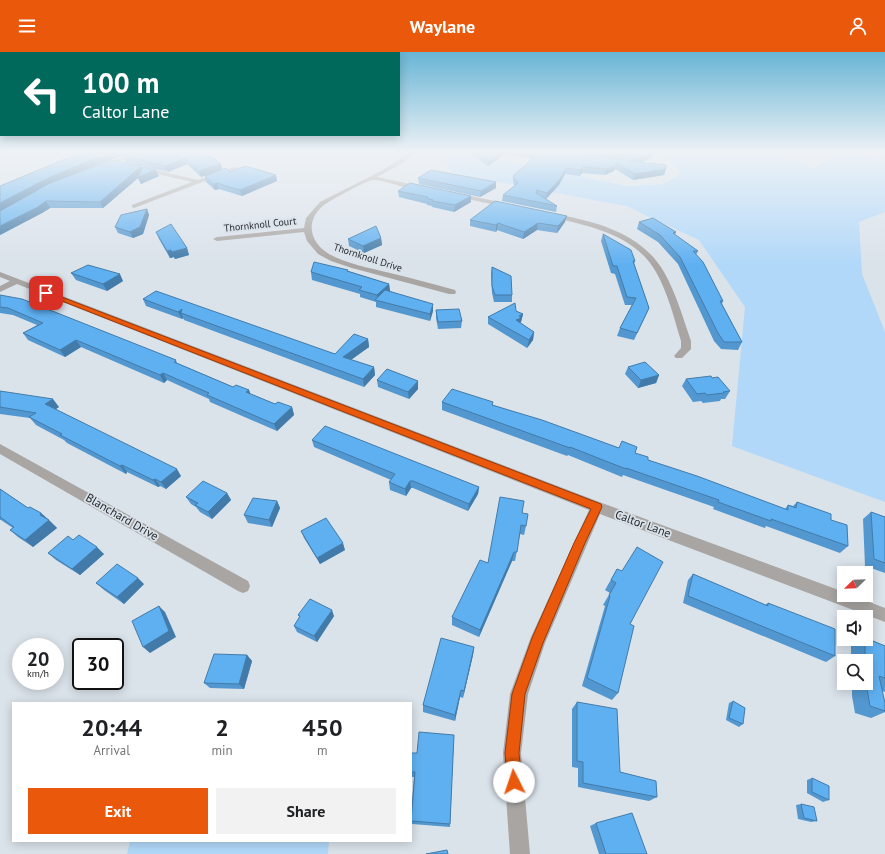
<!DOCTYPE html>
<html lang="en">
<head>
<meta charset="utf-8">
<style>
	:root { --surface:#fff; --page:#f2f2f2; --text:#202124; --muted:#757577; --accent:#ea580c }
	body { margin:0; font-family:"PT Sans",sans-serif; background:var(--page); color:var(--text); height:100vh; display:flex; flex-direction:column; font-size:15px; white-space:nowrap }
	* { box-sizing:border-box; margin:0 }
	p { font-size:13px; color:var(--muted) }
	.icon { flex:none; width:22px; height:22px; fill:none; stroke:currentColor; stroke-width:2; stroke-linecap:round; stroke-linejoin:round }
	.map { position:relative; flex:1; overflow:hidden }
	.details { position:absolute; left:12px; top:650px; width:400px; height:140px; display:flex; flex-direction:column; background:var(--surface); border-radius:0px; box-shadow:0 2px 10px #0003 }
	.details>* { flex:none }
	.guide { position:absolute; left:0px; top:0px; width:400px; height:84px; box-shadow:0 2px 10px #0003; background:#00695c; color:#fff; overflow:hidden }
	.needle { width:26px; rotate:247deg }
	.controls { position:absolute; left:837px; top:514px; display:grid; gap:8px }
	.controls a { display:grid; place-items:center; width:36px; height:36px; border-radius:0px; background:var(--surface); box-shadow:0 2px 10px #0003; font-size:20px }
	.speed { position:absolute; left:12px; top:586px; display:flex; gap:8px; font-size:20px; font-weight:700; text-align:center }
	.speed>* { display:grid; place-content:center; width:52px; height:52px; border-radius:50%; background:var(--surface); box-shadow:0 2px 10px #0003; line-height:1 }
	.speed small { font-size:10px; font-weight:400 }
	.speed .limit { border:2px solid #111; border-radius:6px; background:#fff; color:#111 }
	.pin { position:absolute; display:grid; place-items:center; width:34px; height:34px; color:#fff; margin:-17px; border-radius:8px; box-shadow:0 2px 6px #0006 }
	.me { position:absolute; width:44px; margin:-22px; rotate:356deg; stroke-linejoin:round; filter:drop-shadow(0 0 3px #0008) }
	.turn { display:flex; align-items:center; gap:14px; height:84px; padding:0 16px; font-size:18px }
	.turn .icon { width:52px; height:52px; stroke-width:2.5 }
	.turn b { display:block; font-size:28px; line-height:34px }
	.eta { display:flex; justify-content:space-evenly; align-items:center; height:68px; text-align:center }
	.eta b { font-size:24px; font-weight:800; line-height:28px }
	.cta { display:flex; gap:8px; margin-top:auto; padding:8px 16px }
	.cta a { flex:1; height:46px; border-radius:0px; background:var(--accent); color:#fff; font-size:16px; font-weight:800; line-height:46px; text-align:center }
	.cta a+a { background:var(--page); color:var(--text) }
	header { display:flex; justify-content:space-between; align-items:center; height:52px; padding:0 16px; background:var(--accent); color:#fff; font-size:18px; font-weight:800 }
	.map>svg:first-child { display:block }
</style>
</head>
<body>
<header><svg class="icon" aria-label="menu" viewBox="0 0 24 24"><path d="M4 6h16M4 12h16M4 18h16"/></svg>Waylane<svg class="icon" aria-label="person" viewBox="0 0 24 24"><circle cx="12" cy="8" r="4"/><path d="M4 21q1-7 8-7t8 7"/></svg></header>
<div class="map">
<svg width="885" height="802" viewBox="0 0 885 802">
	<rect width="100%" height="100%" fill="#dae2ea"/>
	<path fill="#b1d8f9" d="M451,100H460L627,134L664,132L682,121L669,108L651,100H769L815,116L836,100L885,106V160L859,170L862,222L885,280V450L732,394L745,255L699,188L626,154L455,122L442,105Z
		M130,789H329L328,802H127Z"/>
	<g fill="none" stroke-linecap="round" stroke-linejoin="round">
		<path fill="#a9a5a2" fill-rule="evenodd" d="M137,100H146L103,115L98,114Z
			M410,100H417L401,112L377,125L424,135V137C408,140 390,128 373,128C367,128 331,148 324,153C305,168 309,190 329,202C347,212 370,216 390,221C412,226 433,232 455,238L456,240L455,242H449L352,216L331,209L318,202L313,196L307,189L304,180L217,189L213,187L217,185L304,176L306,166L320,150L381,119Z
			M142,115L198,128L234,115L239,116L134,156L132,155V153L192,130L140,118L139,117Z
			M456,141L509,152L512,154L509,156L454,144V142Z
			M550,161C593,169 640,179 664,220C676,241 683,266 691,289V297L682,306H676L674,304L681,296V289C674,266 668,241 656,220C634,181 587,174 548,164V162Z
			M0,220L602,451L844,540V543H851L885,556V570L600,462L545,591L528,642L521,701L530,802H510L503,701L510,642L531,585L589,458L17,232L0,240V234L10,229L0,225Z
			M0,392L248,529L250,534L248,539L243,541L238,539L0,402Z"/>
	</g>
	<path fill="#5297cf" d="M89,100H192L221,112L222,117L230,120L276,123L277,129L242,144L219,137L215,138L206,130L205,124L211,122L201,125L187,112L168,120L125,110L123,104L101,111L81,119L142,116L159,124L141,132L138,126L103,156H50L42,161L0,183Z
		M468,100H652L653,101L652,106L640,111L666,117L664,123L633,128L615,117L614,119L605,123L582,121L580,124L565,122L559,133L546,147L557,154L556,160L502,149L503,143L515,134L513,130V124L533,107L505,102L488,114Z
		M418,126L496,130V136L480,145L419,132Z
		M398,139L471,144V150L454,160L432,155V154L427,153V152L399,145Z
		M147,157L149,163L143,182L133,186L118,181L115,175Z
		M470,168L565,170L557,181L537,178L523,187L497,178L496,180L470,174Z
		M639,170L676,180L675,183L698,199L696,203L723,249L722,252L742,290L738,298L721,297L714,289L678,212L658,190L637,177Z
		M156,180L187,196L189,203L175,207L174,205L170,206L159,187Z
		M603,182L635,209L634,212L649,256L646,263L634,288L617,284L620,276L632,253H625L615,222L611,221L601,189Z
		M381,186L382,193L364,201L349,194L348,187Z
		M492,215L512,243V250H494L492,241L491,222Z
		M348,219L389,232L390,239L433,259L430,269L376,255V250L360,245V242L312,228L311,220Z
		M71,221L123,229L107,239L76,228Z
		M0,243L176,308L177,311L233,335L249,338L250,342L275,352L292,355L294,363L277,379L210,350L209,347L167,328L164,331L81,295L65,305L28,288L23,281L37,273L13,263L0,261Z
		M143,247L335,302L368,287L369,295L351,308L374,315L375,323L364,335L184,268L183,266L182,267L146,254Z
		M436,258L462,269L461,276L438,277L436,266Z
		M516,259L523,262L521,270L520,271L534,280L533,288L527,296L488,272V265Z
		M628,315L659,323L656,331L638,336L625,322Z
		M712,326L730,339L725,347H721L720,349L703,351L701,349L693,350L682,334L686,327Z
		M377,328L418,337L409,347L378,335Z
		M0,339L59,355L55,357L181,424L166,437L160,434L158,435L127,420L126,422L67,391L64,388L36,373L30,366L0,362Z
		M442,350L493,353L619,396L635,401L648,408L785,457L788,453L793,454L797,450L831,468L848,494L840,501L766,474L765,476L713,457L714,455L623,423L622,425L568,403L567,404L442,358Z
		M312,388L479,435L478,442L468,459L413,436H411L406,444L390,438L389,430L391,428L314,395Z
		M0,437L28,456L41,461L57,476L33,495L18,485L10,478L13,476L1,468H0Z
		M227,441L231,448L212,467L200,460L196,455L191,452L186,445Z
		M277,449L280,456L272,475L248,471L244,463Z
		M871,460L885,465V521L865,514L863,467Z
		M522,461L526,474L524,483L520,482L515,509H512L479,585L452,573V565Z
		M301,479L345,498L320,512L304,486Z
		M73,488L104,502L80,523L56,508L48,501Z
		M617,517L630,572L618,641L612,648L582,634L605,554L603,553L610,541L605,538Z
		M693,522L765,553L768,551L835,604L826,610L683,551L688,528Z
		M96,531L144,532L124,552L104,538Z
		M298,563L334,564L317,590L297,580L294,574L300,566Z
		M861,587H866L885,594V640L882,639L885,651V660L871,666L855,661L852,644V631H866V609H851V594Z
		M474,595L473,603L463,646L460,645L455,669L423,660V653Z
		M247,603L252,609L244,637L210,636L204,631Z
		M733,649L743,672L739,675L726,668L729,651Z
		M577,650L620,720L657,745L649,749L578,735V716L572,715V657Z
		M454,683L450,775L412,772L411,770V763L414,725H411V701H417Z
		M812,726L829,748L823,750L807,741V728Z
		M801,752L817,769L811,770L798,767L796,753Z
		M596,771L647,802H599L590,774Z"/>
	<path fill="#427ba9" d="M114,100H134L101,111L49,133L0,159V151L46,127L98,105Z
		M501,100H506L505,102L488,114L489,109Z
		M653,101L652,106L627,115L628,109Z
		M185,106L187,112L168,120L166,114Z
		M616,111L614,119L605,123L606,117Z
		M221,112L222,118L201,125L199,119Z
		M141,114L144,120L156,118L159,124L141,132L138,126L103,156L100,150Z
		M583,115L582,121L580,124L581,118Z
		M566,116L565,122L559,133L546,147L547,141Z
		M666,117L664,123L633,128L635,122Z
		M276,123L277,129L242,144L240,138Z
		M496,130V136L480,145L481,139Z
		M217,131L219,137L215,138L213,132Z
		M471,144V150L454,160L455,153Z
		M46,149L50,156L42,161L0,183V174Z
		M147,157L149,163L143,182L133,186L130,180Z
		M567,164L565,170L557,181L558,174Z
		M498,171L497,178L496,180V173Z
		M538,171L537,178L523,187L524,180Z
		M381,186L382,193L364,201L363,194Z
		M187,196L189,203L175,207L172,200Z
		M171,198L174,205L170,206L167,199Z
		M120,222L123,229L107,239L103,232Z
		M389,232L390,239L377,248V243Z
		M433,252V259L430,269V262Z
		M182,257L181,261L183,266L182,267L178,260Z
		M523,262L521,270L520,271V273L516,268L519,264Z
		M534,280L533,288L527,296L529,288Z
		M368,287L369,295L345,312L343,305Z
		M76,288L81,295L65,305L60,298Z
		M374,315L375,323L364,335L363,327Z
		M163,321L167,328L164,331L160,323Z
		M659,323L656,331L638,336L641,328Z
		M418,329V337L409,347L408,340Z
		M249,338L252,346L246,340Z
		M53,347L59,355L52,360L45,352Z
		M292,355L294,363L277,379L274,372Z
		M122,413L127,420L126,422L120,414Z
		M177,417L181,424L166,437L161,430Z
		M155,427L160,434L158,435L153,428Z
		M410,429L411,436L406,444L405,437Z
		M479,435L478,442L468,459L469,452Z
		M227,441L231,448L212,467L208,460Z
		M277,449L280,456L272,475L269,468Z
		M41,461L49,468L40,463Z
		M49,468L57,476L33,495L25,488Z
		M343,491L345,498L320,512L317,506Z
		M97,495L104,502L80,523L72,517Z
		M514,500L512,509L479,585L480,578Z
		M138,526L144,532L124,552L117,545Z
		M159,554L165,560L176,585L150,601L143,595Z
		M332,558L334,564L317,590L314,584Z
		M474,595L473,603L463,646L464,639Z
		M247,603L252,609L244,637L239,632Z
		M461,638L460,645L455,669V663Z"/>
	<path fill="#5fb0f1" stroke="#427ba9" d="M89,100H114L98,105L46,127L0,151V134L63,108Z
		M132,100H192L214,106L221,112L199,119L185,106L166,114L123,104Z
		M476,100H501L489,109Z
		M529,100H579L620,108L625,105L624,103L609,100H652L653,101L628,109L666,113V117L635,122L616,111V114L606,117L583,115L581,118L566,116L560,127L547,141L537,138L536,141L557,154L503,143L518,131L513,124L538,102Z
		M111,108L141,114L100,150L46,149L38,155L0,174V159L50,131Z
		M245,114L276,123L240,138L217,131L213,132L205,124L226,116L230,120Z
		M143,115L156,118L138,125Z
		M431,118L496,130L481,139L418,126Z
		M410,131L471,144L455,153L432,149L433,148L427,146L428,145L398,139Z
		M495,149L567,164L558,174L538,171L524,180L498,171L496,173L470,168Z
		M147,157L140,175L130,180L115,175L121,163Z
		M653,166L676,180L673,181L698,199H693L703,210L723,249H720L742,290H724L718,281L680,205L660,183L639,170Z
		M171,172L187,196L172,200L171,198L167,199L156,180Z
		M376,174L381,186L363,194L348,187Z
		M603,182L631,198L635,209H633L649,256L637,281L620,276L636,246L627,245L617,214H613Z
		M314,210L348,218L347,219L389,232L377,243L359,238L362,235L311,220Z
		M88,213L120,222L103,232L71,221Z
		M492,215L511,224L512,243H495L492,234Z
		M385,238L433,252L430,262L375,248Z
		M156,239L335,302L354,282L368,287L343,305L374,315L363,327L181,261L182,257L178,260L143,247Z
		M0,243L22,247L176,308L174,310L233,335L236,333L249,338L246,340L275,352L278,350L292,355L274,372L207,343L209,341L163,321L160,323L76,288L60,298L23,281L43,271L8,256L0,255Z
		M515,251L516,259L523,262L519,264L521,266L516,268L534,280L529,288L488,265Z
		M459,257L462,269L438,270L436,258Z
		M645,310L659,323L641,328L628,315Z
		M387,317L418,329L408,340L377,328Z
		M711,324L712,326L718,325L730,339L723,340L724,341L707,343L705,341L697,342L686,327Z
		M452,337L493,350L492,353L542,368L619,396L622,389L637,395L635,401L648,405V408L697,424L788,458V453L796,456L797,450L831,462V468L847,473L848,494L771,467V469L718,450L719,448L626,416V417L570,395V396L442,350Z
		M0,339L53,347L45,352L177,417L161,430L155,427L153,428L122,413L120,414L60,383L62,382L29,365L36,361L0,355Z
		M325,374L479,435L469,452L413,429H410L405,437L389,430L395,422L312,388Z
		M203,429L227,441L208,460L195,453L198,451L186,445Z
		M0,437L28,456L30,455L41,461L40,463L49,468L25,488L10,478L14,475L0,465Z
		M500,445L524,449L522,461L528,462L526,474L521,473L517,500H514L480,578L452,565L480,508L488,511Z
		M253,446L277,449L269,468L244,463Z
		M871,460L885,465V511L874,507Z
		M326,466L343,491L317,506L301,479Z
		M79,483L97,495L72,517L48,501L68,484L73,488Z
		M637,495L663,510L630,572L634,574L618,641L587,626L610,544L609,543L616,531L611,528L617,517L622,519Z
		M117,512L138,526L117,545L96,531Z
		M693,522L768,554V551L835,577V604L688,544Z
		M310,547L332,558L314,584L294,574L300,564L298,563Z
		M159,554L169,579L143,595L132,569Z
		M441,586L474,595L464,639L461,638L455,663L423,653Z
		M866,586L885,594V626L879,624L885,651V659L870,654L867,637L866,609H865V587H866Z
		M214,602L247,603L239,632L204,631Z
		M733,649L745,656L743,672L729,666Z
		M577,650L617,657L620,720L656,729L657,745L583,731V710L577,709Z
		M419,680L454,683L450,772L411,769L415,720H411V701H417Z
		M812,726L829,734V748L812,740Z
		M801,752L814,755L817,769L804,766Z
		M632,761L647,802H606L596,771Z
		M447,798L448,802H426Z"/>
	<linearGradient id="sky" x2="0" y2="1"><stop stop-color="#68b5d5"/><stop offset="0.47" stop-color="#eef2f6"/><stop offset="1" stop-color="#eef2f6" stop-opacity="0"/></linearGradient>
	<rect width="885" height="213" fill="url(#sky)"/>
	<path fill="#ea580c" stroke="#983908" d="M46,239L601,452L602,455L585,491L543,591L525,642L519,701L522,730L520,735L514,737L509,735L507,730L505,701L512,642L532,586L574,491L591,457L44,242L43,241Z"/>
	<g text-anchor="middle" stroke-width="3.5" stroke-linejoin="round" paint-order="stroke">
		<g font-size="10" fill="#292c2f" stroke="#dae2ea">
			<text transform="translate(260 172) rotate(-6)" y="4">Thornknoll Court</text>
			<text transform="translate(368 205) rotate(18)" y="4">Thornknoll Drive</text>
		</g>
		<g font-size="12" fill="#292c2f" stroke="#dae2ea">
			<text transform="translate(122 465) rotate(30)" y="4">Blanchard Drive</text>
			<text transform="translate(643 472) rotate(20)" y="4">Caltor Lane</text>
		</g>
	</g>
</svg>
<div class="controls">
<a><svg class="needle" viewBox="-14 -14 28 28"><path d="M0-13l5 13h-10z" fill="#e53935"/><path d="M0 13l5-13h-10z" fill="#757577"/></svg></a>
<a><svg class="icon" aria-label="sound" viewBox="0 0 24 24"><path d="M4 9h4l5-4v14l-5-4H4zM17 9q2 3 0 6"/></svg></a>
<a><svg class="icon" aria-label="search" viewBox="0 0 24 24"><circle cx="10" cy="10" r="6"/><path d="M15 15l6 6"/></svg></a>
</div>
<div class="speed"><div>20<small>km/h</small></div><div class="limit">30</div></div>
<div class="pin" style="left:46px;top:241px;background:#d93025"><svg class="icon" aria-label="arrive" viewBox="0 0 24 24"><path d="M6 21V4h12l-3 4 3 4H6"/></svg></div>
<svg class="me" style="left:514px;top:730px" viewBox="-20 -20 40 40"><circle r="19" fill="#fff"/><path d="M0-13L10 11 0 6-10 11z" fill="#ea580c"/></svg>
<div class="guide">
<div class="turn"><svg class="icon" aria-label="left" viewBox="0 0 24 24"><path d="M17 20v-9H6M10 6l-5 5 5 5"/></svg><div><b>100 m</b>Caltor Lane</div></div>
</div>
<section class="details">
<div class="eta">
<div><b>20:44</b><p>Arrival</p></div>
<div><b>2</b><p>min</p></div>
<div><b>450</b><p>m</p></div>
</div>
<div class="cta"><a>Exit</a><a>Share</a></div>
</section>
</div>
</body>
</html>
